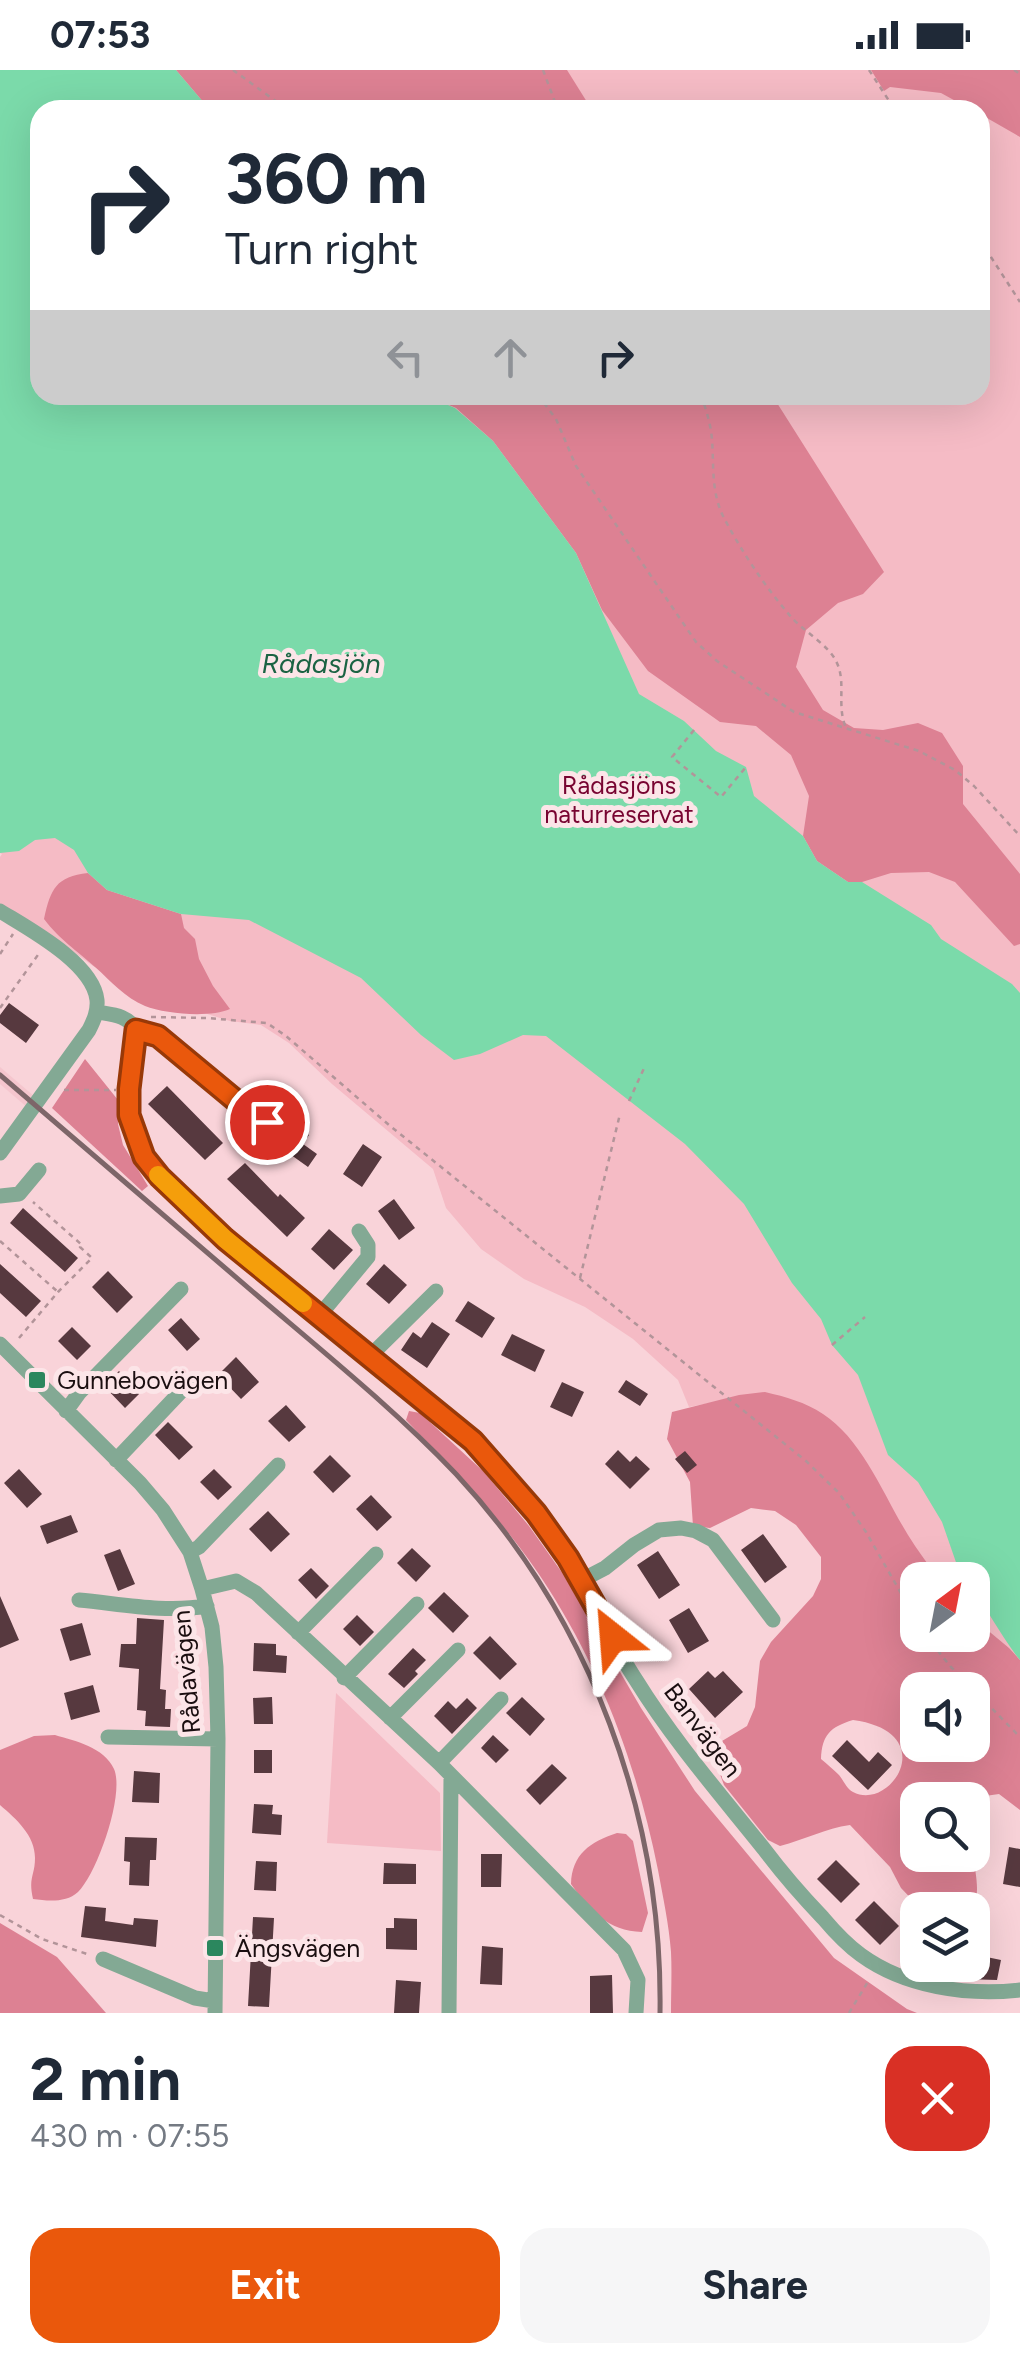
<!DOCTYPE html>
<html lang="en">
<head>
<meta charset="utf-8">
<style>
	:root { --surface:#fff; --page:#f6f6f7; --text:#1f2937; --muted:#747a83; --accent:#ea580c }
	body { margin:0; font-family:Figtree,sans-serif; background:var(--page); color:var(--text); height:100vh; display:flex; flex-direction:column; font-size:38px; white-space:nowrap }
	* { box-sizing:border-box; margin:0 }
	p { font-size:32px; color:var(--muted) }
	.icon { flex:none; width:55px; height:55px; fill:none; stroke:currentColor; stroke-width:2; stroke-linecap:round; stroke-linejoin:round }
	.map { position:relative; height:1943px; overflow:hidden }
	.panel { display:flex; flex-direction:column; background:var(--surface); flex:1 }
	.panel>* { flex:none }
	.hud { position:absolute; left:30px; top:30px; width:960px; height:305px; border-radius:30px; box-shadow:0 10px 40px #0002; background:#fff; color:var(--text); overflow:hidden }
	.needle { width:65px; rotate:32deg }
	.tools { position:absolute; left:900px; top:1492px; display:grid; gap:20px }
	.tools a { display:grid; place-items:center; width:90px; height:90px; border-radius:20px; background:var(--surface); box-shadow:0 10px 40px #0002; font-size:50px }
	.pin { position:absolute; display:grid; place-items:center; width:85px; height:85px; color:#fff; margin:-42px; border:5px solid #fff; border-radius:50%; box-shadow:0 2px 10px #0007 }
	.me { position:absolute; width:110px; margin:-55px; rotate:332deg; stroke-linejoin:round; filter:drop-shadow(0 0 8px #0008) }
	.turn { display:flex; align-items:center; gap:35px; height:210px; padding:0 30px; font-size:45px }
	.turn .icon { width:130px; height:130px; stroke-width:2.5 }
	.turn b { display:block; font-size:70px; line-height:85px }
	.lanes { display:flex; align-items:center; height:95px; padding:0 30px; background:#0003; justify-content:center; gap:50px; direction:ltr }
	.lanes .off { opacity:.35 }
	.round { display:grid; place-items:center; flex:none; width:105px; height:105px; border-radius:30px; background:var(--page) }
	.headline { display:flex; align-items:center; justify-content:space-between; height:170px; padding:0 30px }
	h1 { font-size:60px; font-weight:700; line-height:75px }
	.button { display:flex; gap:20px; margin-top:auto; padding:20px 30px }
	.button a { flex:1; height:115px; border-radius:30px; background:var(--accent); color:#fff; font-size:40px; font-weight:700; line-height:115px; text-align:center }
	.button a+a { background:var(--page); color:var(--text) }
	.status { display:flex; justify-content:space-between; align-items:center; height:70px; padding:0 50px; background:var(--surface); direction:ltr }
	.status svg { height:28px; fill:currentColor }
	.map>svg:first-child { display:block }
</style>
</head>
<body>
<div class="status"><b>07:53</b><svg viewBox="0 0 49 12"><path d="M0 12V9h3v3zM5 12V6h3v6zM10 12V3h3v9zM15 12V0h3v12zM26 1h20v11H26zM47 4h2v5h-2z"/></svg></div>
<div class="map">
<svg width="1020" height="1943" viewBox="0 0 1020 1943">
	<rect width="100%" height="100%" fill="#f9d3d9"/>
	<path fill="#f5c6ce" d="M0,997L35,1027L28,1038L0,1014Z"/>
	<path fill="#f5bbc5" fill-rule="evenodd" d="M0,0H1020V1710L972,1620H943L720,1331L689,1337L678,1310L633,1269L585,1237L524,1209L481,1179L446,1138L433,1099L332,1014L289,973L261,955L230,951L191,939L93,896L56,869L0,835V787L2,784L0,783ZM40,40H980V325H40ZM918,1510H972V1565H918Z
		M336,1623L440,1723L441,1781L327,1773Z"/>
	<path fill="#dd8193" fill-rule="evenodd" d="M176,0H567L592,40H210Z
		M871,0H1020V67L980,44V40H972L941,23L890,17L884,21Z
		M425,325H772L884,502L863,524L838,533L806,560L796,597L823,640L854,658L883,660L918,653L942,663L963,696V734L1020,804V874L1014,876L955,812L929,802L891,803L862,812H848L817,791L803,766L809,726L791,685L756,656L720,652L648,601L602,540L576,483L493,371L456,338Z
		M88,803L107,820L181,844L184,858L195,869L199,889L213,916L230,939C210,948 165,944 145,936C125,928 111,911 95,897C75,879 61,871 44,849C51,818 56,807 88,803Z
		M85,989L118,1030V1054L123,1075L148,1116L142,1121L52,1038Z
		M765,1322C786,1327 805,1332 823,1344C862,1369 884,1426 908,1465C917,1480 929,1495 939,1510H918V1565H972L973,1548L1009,1578L1020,1590V1740L999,1724L985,1726C980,1745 975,1764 974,1783C974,1804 982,1821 972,1840H922L901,1818L890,1797L850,1755C826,1758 804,1770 780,1776L768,1770L724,1715L715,1691L722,1671L747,1656L755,1637L760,1591L771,1572L813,1526L821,1509V1487L796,1455L775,1441L751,1438L710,1458L693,1456L690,1412L667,1369L672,1342L739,1325ZM918,1620H972V1675H918ZM853,1650C942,1662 891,1742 853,1722C846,1718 844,1711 839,1705C833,1699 827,1694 821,1689C822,1665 830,1657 853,1650ZM918,1730H972V1785H918Z
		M409,1341L420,1343L484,1402L529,1456L563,1504L641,1638L695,1721L834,1888L907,1939L917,1943H671C671,1923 672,1902 671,1882C669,1855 663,1827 658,1800C638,1700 603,1604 548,1518C509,1456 456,1403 406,1350Z
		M55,1665C75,1671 104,1677 114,1699C125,1724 97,1804 78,1822C66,1833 48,1831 33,1829C28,1807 35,1806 35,1788C35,1765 16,1749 0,1735V1680L34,1666Z
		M617,1763L626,1764L633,1771L648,1843L642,1862C608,1861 589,1840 571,1814C572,1784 590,1772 617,1763Z
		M0,1853L57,1887L106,1943H0Z"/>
	<path fill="#7bdaaa" d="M0,0H176L210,40H40V325H425L455,338L493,371L576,483L639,624L684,651L716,681L746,697L754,726L803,766L817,791L848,812H862L931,855L941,869L1012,914L1020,923V1590C1009,1577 975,1524 972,1510H967L958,1498L942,1452L918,1412L888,1385L858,1305L832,1275L821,1249L792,1213L744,1134L685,1074L546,966L523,965L480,984L454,990L421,965L361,908L249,850L181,844L107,820L88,803L74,780L55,768L35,770L19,781L0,783Z"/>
	<path fill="#57393f" d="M9,933L39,955L26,973L0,953V945Z
		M167,1016L223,1073L205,1090L148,1034Z
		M295,1055L309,1065L303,1074L317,1084L308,1097L280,1077Z
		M363,1074L382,1087L362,1117L343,1104Z
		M245,1093L278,1127L280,1124L305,1148L287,1167L227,1109Z
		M394,1129L415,1158L399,1170L378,1141Z
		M23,1138L78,1188L65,1202L10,1153Z
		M329,1159L353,1180L334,1200L311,1179Z
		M0,1194L41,1231L26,1247L0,1223Z
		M384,1194L407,1215L389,1234L366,1214Z
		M108,1201L133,1227L117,1243L92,1217Z
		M468,1231L495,1248L482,1268L455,1251Z
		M181,1248L200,1269L187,1281L168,1260Z
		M432,1252L450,1264L427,1298L401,1280L413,1262L421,1268Z
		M72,1257L91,1276L77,1290L58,1271Z
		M512,1264L545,1280L535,1302L501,1285Z
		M236,1287L259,1312L241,1329L218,1305Z
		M119,1301L140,1323L125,1338L104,1316Z
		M626,1310L648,1324L640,1336L618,1322Z
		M562,1312L584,1322L572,1347L550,1337Z
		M286,1335L306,1357L289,1372L268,1351Z
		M168,1352L193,1377L179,1390L155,1365Z
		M618,1380L630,1392L636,1386L650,1399L630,1419L605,1394Z
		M685,1381L697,1395L687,1403L675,1389Z
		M330,1385L351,1406L333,1423L313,1402Z
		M19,1399L42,1424L27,1438L4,1413Z
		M214,1399L232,1417L218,1430L200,1412Z
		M371,1425L392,1447L377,1461L356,1439Z
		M268,1441L290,1464L271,1482L249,1459Z
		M71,1445L78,1462L47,1474L40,1456Z
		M763,1464L787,1497L765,1513L741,1480Z
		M412,1478L431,1496L416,1512L397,1493Z
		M120,1479L135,1514L118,1521L104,1485Z
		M658,1481L680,1515L659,1529L637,1495Z
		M311,1498L329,1516L316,1529L298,1510Z
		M444,1522L469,1546L453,1563L428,1538Z
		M0,1526L19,1570L0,1578Z
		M689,1538L709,1571L688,1583L669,1550Z
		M357,1545L374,1562L360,1576L343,1559Z
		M137,1548L164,1550L160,1619L166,1620L165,1639H171L170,1657L145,1656L146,1641L137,1640L139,1599L119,1597L121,1574H136Z
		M82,1553L91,1585L70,1591L60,1559Z
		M490,1566L517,1594L500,1610L473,1583Z
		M254,1573L276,1574V1585L287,1586L286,1603L253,1601Z
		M413,1578L426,1590L415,1601L418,1604L404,1618L388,1604Z
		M708,1601L715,1608L723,1601L743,1622L715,1648L689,1619Z
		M93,1615L100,1642L71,1650L64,1623Z
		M272,1627L273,1654H254L253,1628Z
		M522,1627L545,1649L530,1666L506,1643Z
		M467,1628L477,1638L452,1664L434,1646L448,1631L456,1639Z
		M493,1665L509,1680L496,1693L481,1678Z
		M847,1670L869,1692L878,1682L892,1695L868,1720L832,1686Z
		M254,1680H272V1703H254Z
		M552,1694L567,1708L540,1735L526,1720Z
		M134,1701L160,1703L159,1733L132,1732Z
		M254,1734L273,1735L272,1744L282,1745L281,1765L252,1763Z
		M125,1767L157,1768L156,1790H150L149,1816L129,1815L130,1792L124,1791Z
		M1009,1777L1020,1779V1817L1003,1814Z
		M481,1784H502L501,1817H481Z
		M836,1790L860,1814L841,1833L817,1809Z
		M256,1791L277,1792L276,1821L254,1820Z
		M384,1793L416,1794V1814H383Z
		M874,1831L899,1856L880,1875L855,1850Z
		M85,1836L106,1838L105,1851L133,1855L134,1848L158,1850L156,1877L81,1867Z
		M253,1847L274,1848L269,1937L248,1936Z
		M394,1848L417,1849V1880L386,1879V1858H394Z
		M918,1857V1895H945L940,1906L902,1894Z
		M482,1876L503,1878L502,1915L480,1914Z
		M972,1884L1001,1890L997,1910L963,1909L965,1895H972Z
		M612,1905L613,1943H590V1906Z
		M396,1910L421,1912L419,1943H394Z"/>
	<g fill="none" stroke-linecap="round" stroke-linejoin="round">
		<path stroke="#b29499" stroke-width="2.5" stroke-dasharray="5 5" stroke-linecap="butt" d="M233,0L288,40
			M543,0L558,40
			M869,0L895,40
			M1014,0L1020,4
			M980,170L1020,232
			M538,325L556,349L576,396L696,572L717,591L794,642L919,681L955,700L974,716L1020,766
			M701,325C706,339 711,355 712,370C714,396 711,421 723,446C741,481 766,518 792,548C804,561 829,576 836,591C847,612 836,635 846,658
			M694,660L672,687L721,727L746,697
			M0,884L13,864
			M0,938L40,882
			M151,947L207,948L267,953L286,966L389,1055L806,1391L839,1423L866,1462L918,1553
			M64,1020H116
			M629,1031L645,996
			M0,1171L58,1222
			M580,1208L620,1044
			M19,1268L58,1222L92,1188L80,1177L82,1175L33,1132
			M832,1275L865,1247
			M925,1565L951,1597L1020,1667
			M0,1845L42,1869L90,1885
			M849,1943L869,1910"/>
		<path stroke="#83a994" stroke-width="15" d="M0,841C29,859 93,893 97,930C98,941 94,950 89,960L0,1083
			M97,942C115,945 126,945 137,960C134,1007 119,1042 144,1086C165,1124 218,1164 252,1191C299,1230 347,1267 394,1305C431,1335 468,1365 501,1401C531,1434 560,1471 582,1510C601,1543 615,1579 636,1610C673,1670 720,1724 764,1779C782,1803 802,1826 823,1848C834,1861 847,1875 861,1885C905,1917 967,1926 1020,1920
			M137,960L158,966L240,1034L267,1052
			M0,1126L19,1124L39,1100
			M319,1246L368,1187V1175L359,1161
			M0,1274L140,1413L163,1440L190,1482L202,1519L212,1557L216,1597L218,1669L215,1943
			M370,1286L436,1221
			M66,1341L79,1323L181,1219
			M116,1390L189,1313
			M190,1482L199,1477L278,1395
			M582,1510L605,1498L634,1475L659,1460L681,1458L696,1461L713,1470L773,1550
			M202,1519L236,1511L256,1523L439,1693L624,1880L638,1910L636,1943
			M79,1530C122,1534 164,1543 207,1536
			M298,1563L376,1484
			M344,1608L417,1534
			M390,1648L458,1580
			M108,1667L218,1669
			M439,1693L501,1629
			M103,1889L195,1928L214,1931
			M449,1943L451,1707"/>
		<path stroke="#7d6669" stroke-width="5" d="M0,1005C86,1079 173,1153 259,1227C326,1284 395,1340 456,1404C591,1549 663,1746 660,1943"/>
	</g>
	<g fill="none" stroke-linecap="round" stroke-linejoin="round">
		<defs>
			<path id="route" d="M267,1052L240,1034L158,966L136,960L129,1019V1045L144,1087L160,1107L225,1169L473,1371L536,1443L568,1488L613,1567"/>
		</defs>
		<use href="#route" stroke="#983908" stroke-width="25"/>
		<use href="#route" stroke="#ea580c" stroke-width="18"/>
		<path stroke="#f59e0b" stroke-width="18" d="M158,1105L225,1169L303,1233"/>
	</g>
	<g fill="#2b875e" stroke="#fce5e8" stroke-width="4">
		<rect x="27" y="1300" width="20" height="20" rx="5"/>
		<rect x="205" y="1868" width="20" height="20" rx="5"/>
	</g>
	<g text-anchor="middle" stroke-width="10" stroke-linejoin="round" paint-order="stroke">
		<g font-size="25" fill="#780431" stroke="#fce5e8">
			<text x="619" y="724">Rådasjöns<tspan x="619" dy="29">naturreservat</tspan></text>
		</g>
		<g font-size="25" fill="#1a0e10" stroke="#fce5e8" text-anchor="start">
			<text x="57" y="1319">Gunnebovägen</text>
			<text x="235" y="1887">Ängsvägen</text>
		</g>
		<g font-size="25" fill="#1a0e10" stroke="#fce5e8">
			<text transform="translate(186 1602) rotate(-95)" y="9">Rådavägen</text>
			<text transform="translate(703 1660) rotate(53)" y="9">Banvägen</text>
		</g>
		<g font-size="28" font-style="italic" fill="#1b6343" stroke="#fce5e8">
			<text x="321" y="603">Rådasjön</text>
		</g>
	</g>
</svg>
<div class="tools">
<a><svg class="needle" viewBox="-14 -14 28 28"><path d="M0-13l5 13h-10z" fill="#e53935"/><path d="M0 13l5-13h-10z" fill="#747a83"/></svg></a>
<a><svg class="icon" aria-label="sound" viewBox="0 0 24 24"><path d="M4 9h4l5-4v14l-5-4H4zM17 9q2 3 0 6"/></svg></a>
<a><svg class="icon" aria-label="search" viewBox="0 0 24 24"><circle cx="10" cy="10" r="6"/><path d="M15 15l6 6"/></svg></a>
<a><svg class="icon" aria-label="layers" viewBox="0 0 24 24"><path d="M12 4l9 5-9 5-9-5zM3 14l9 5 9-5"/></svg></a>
</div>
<div class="pin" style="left:267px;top:1052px;background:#d93025"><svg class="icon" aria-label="arrive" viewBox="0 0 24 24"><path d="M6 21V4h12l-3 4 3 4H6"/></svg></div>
<svg class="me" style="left:613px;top:1567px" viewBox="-20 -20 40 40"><path d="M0-17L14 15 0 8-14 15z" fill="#ea580c" stroke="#fff" stroke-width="4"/></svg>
<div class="hud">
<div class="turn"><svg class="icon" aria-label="right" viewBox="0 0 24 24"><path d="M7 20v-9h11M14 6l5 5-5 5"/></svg><div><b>360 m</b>Turn right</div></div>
<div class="lanes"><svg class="icon off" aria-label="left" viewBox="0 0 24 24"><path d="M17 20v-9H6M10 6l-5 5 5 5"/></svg><svg class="icon off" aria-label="ahead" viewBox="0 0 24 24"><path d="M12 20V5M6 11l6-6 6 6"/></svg><svg class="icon" aria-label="right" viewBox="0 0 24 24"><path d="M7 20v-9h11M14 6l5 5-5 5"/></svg></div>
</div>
</div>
<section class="panel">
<div class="headline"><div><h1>2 min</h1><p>430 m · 07:55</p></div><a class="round" style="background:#d93025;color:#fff"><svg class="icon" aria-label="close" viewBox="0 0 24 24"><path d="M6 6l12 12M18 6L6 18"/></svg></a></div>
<div class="button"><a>Exit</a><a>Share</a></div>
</section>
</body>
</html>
